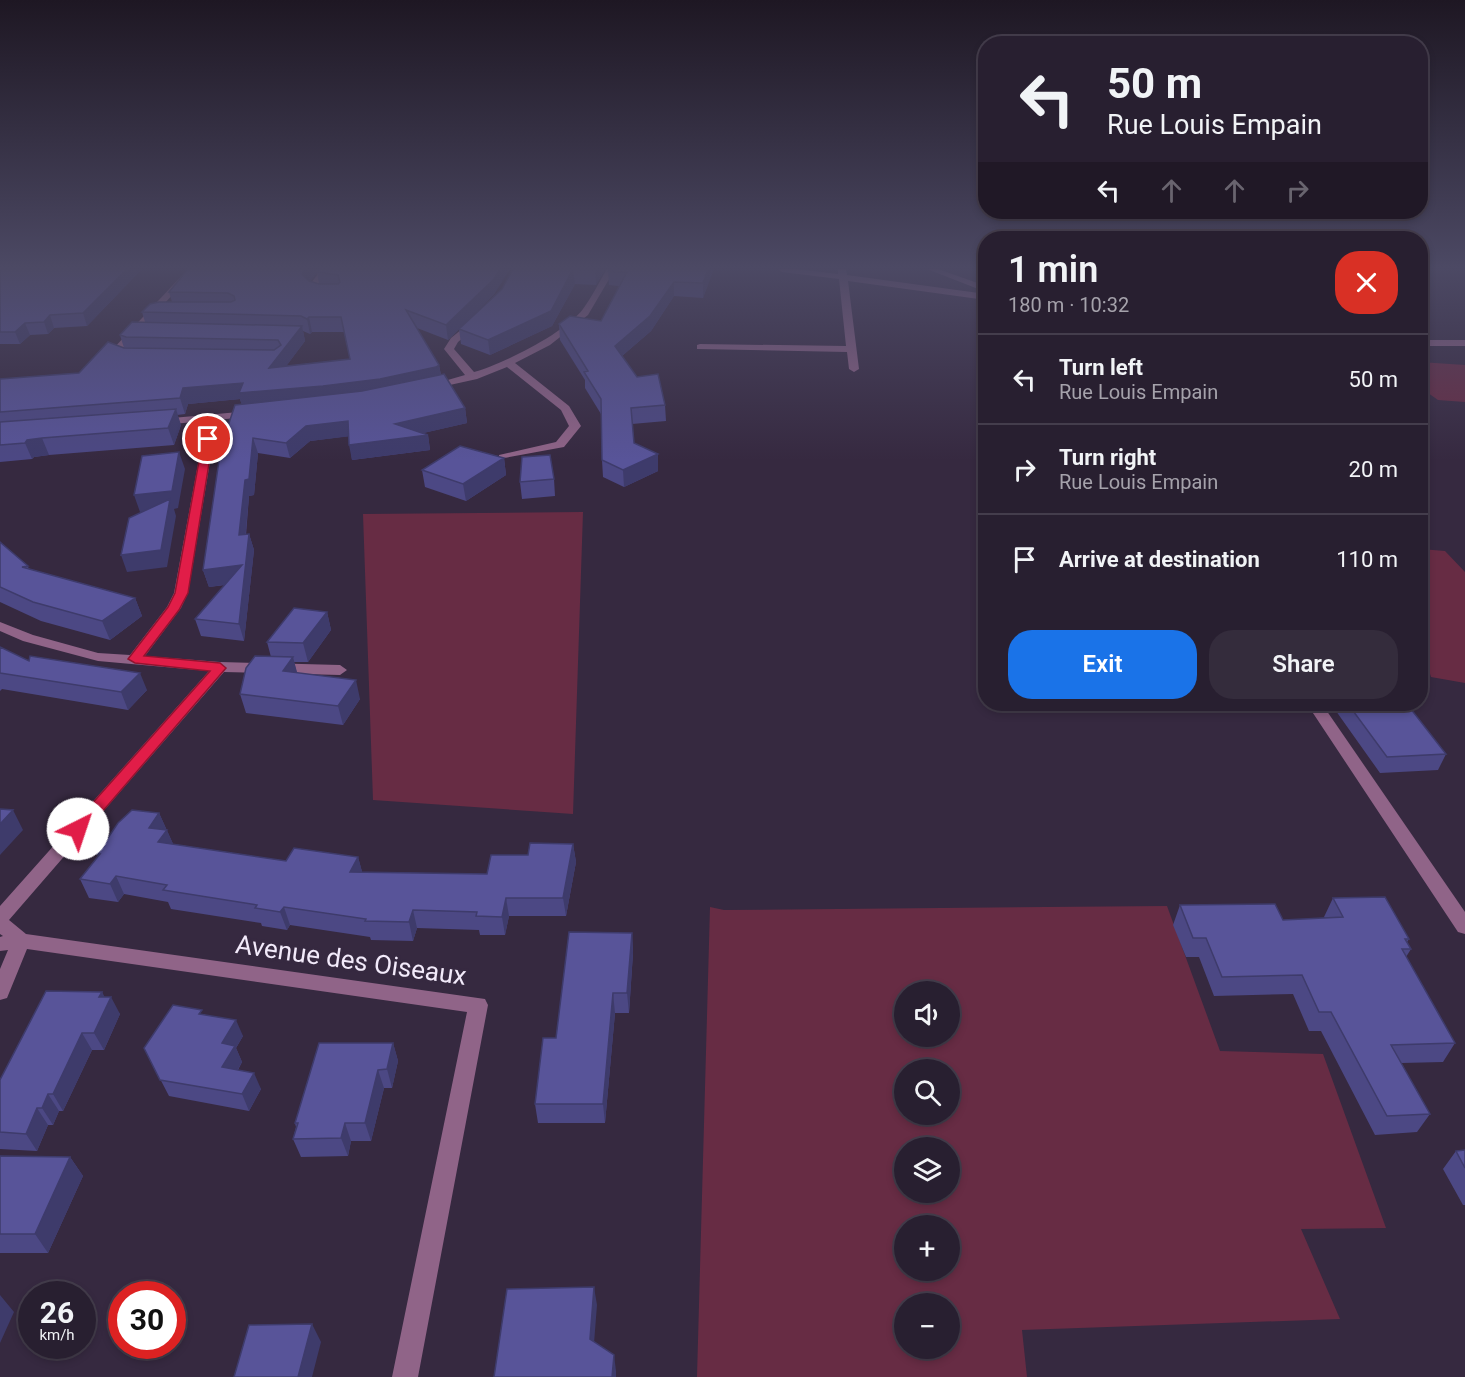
<!DOCTYPE html>
<html lang="en">
<head>
<meta charset="utf-8">
<style>
	:root { --surface:#281f30; --page:#342c3c; --text:#f1f3f6; --muted:#a5a2ab; --line:#443d4c; --accent:#1a73e8 }
	body { margin:0; font-family:Roboto,sans-serif; background:var(--page); color:var(--text); height:100vh; display:flex; flex-direction:column; font-size:22px; white-space:nowrap }
	* { box-sizing:border-box; margin:0 }
	p { font-size:20px; color:var(--muted) }
	.icon { flex:none; width:33px; height:33px; fill:none; stroke:currentColor; stroke-width:2; stroke-linecap:round; stroke-linejoin:round }
	.map { position:relative; flex:1; overflow:hidden }
	.panel { position:absolute; left:978px; top:231px; width:450px; height:480px; display:flex; flex-direction:column; background:var(--surface); border-radius:24px; box-shadow:0 3px 9px #0003,0 0 0 2px var(--line) }
	.panel>* { flex:none }
	.hud { position:absolute; left:978px; top:36px; width:450px; height:183px; border-radius:24px; box-shadow:0 3px 9px #0003,0 0 0 2px var(--line); background:#281f30; color:var(--text); overflow:hidden }
	.tools { position:absolute; left:894px; top:981px; display:grid; gap:12px }
	.tools a { display:grid; place-items:center; width:66px; height:66px; border-radius:50%; background:var(--surface); box-shadow:0 3px 9px #0003,0 0 0 2px var(--line); font-size:30px }
	.speed { position:absolute; left:18px; top:1281px; display:flex; gap:12px; font-size:30px; font-weight:700; text-align:center }
	.speed>* { display:grid; place-content:center; width:78px; height:78px; border-radius:50%; background:var(--surface); box-shadow:0 3px 9px #0003,0 0 0 2px var(--line); line-height:1 }
	.speed small { font-size:15px; font-weight:400 }
	.speed .limit { border:9px solid #d22; background:#fff; color:#111 }
	.pin { position:absolute; display:grid; place-items:center; width:51px; height:51px; color:#fff; margin:-26px; border:3px solid #fff; border-radius:50%; box-shadow:0 2px 6px #0007 }
	.me { position:absolute; width:66px; margin:-33px; rotate:41deg; stroke-linejoin:round; filter:drop-shadow(0 0 4px #0008) }
	.turn { display:flex; align-items:center; gap:21px; height:126px; padding:0 30px; font-size:27px }
	.turn .icon { width:78px; height:78px; stroke-width:2.5 }
	.turn b { display:block; font-size:42px; line-height:51px }
	.lanes { display:flex; align-items:center; height:57px; padding:0 30px; background:#0003; justify-content:center; gap:30px; direction:ltr }
	.lanes .off { opacity:.35 }
	.round { display:grid; place-items:center; flex:none; width:63px; height:63px; border-radius:24px; background:var(--page) }
	.headline { display:flex; align-items:center; justify-content:space-between; height:102px; padding:0 30px }
	h1 { font-size:36px; font-weight:600; line-height:45px }
	.primary-button { display:flex; gap:12px; margin-top:auto; padding:12px 30px }
	.primary-button a { flex:1; height:69px; border-radius:24px; background:var(--accent); color:#fff; font-size:24px; font-weight:600; line-height:69px; text-align:center }
	.primary-button a+a { background:var(--page); color:var(--text) }
	ul { padding:0; list-style:none }
	li { display:flex; align-items:center; gap:18px; height:90px; padding:0 30px; border-top:2px solid var(--line) }
	li div { flex:1 }
	li b { display:block; font-size:22px }
	li em { font-style:normal }
	.map>svg:first-child { display:block }
</style>
</head>
<body>
<div class="map">
<svg width="1465" height="1377" viewBox="0 0 1465 1377">
	<rect width="100%" height="100%" fill="#362940"/>
	<path fill="#672c44" fill-rule="evenodd" d="M1420,362L1465,365V402L1438,400L1421,388Z
		M583,512L573,814L373,800L363,514Z
		M1421,549L1445,551L1465,572V683L1431,677L1421,645Z
		M1167,906L1220,1051L1323,1054L1386,1228L1301,1229L1340,1319L1022,1330L1027,1377H697L710,907L724,910ZM904,992H950V1036H904ZM904,1070H950V1114H904ZM904,1148H950V1192H904ZM904,1226H950V1270H904ZM904,1304H950V1348H904Z"/>
	<g fill="none" stroke-linecap="round" stroke-linejoin="round">
		<path fill="#906488" fill-rule="evenodd" d="M188,269H196L121,351L130,355V359H122L112,354V350Z
			M322,269H330L316,288L327,294L323,297L311,294L307,288Z
			M607,269H615L588,315L550,345L515,363L569,406L581,426L564,447L499,459V455L556,442L569,426L561,410L507,367L477,379L427,390V386L465,375L444,349L451,338L472,321H478V325L458,342L454,349L474,372C503,364 565,333 583,309C592,297 599,282 607,269Z
			M778,269H797L838,274V269H846L847,275L986,294V300L848,281L859,369L854,372L849,369L847,352L697,349V345L700,344L846,346L839,279L782,272Z
			M927,269H938L986,286V292Z
			M1420,340H1465V346H1420Z
			M250,411L254,412V416L217,420L188,593L181,608L145,656L220,662L340,665L347,670L340,675L224,672L9,920L26,934L485,999L488,1005L418,1377H392L467,1012L27,949L7,998L0,1000V969L8,950L0,951V937L3,936L0,934V906L209,671L98,661L23,641L0,631V622L33,635L98,653L130,655L167,607L174,593L206,421L161,425L156,422L161,419Z
			M1307,704H1322L1465,912V934L1458,932Z"/>
	</g>
	<path fill="#4c4884" fill-rule="evenodd" d="M0,269H142L87,326L54,328L48,334L30,335L20,344H0Z
		M320,269L310,281L319,284L317,272L495,293L460,328L502,289L513,269H605L596,285L575,284L552,326L490,355L461,344L459,329L448,340L417,328L439,365L441,375L465,408L467,423L423,433L428,435L430,450L352,460L349,436L310,441L290,458L258,453L254,495L249,496L246,535L249,534L254,550L244,641L201,636L195,619L225,585L209,587L203,570L242,405L240,399L188,404L185,414L177,415L181,425L174,445L49,455L34,457L32,459L0,462V379L79,373L124,348L120,335L145,322L142,312L172,302L169,292ZM303,331L310,334L312,332H344L350,359L286,366L305,341Z
		M713,270L703,298L674,296L651,331L622,356L637,377L665,405L666,421L632,424L634,443L658,454V471L624,487L603,477L602,460L601,414L585,388V380L560,340L559,324L601,321L619,286L609,285L608,271Z
		M504,458L506,475L466,501L425,487L422,470Z
		M554,479L555,496L522,499L520,482Z
		M0,542L30,569L135,598L142,616L110,640L41,621L0,602Z
		M327,612L331,630L308,662H294L297,673L360,699L343,725L246,713L240,694L271,657L267,642Z
		M0,647L29,661L147,690L128,710L2,689L0,691Z
		M1331,704H1407L1446,754L1438,770L1380,773Z
		M159,813L173,844L286,861L358,857L362,872L487,874L528,855L573,844L576,862L566,916H509L505,935H480L479,930L417,928L413,941L371,940L370,937L290,925L287,930L262,926L261,923L171,909L168,902L124,894L118,902L89,898L80,879L98,856L97,854Z
		M1333,898L1409,939L1407,942L1411,949L1406,957L1455,1043L1443,1062L1401,1063L1430,1114L1417,1132L1375,1135L1321,1031H1309L1293,994L1214,996L1199,957H1186L1173,925L1180,905L1283,920L1325,918L1324,917Z
		M632,933L633,953L629,1013H615L605,1123H538L535,1104L556,1038Z
		M102,992L104,997L120,1014L104,1050H92L63,1111H59L53,1125H48L37,1151L0,1149V1080Z
		M204,1014L243,1036L236,1048L242,1062L238,1070L261,1089L249,1111L169,1096L144,1048Z
		M393,1043L398,1061L392,1088H384L371,1141H351L348,1156L301,1157L293,1139L296,1127L295,1123Z
		M1465,1150V1205H1463L1443,1169L1456,1151Z
		M0,1156L70,1157L83,1176L48,1253H0Z"/>
	<path fill="#3e3b6b" d="M127,269H142L87,326L83,313Z
		M306,269H320L305,288L302,274Z
		M500,269H510L495,293L448,340L446,325Z
		M573,269L575,284L552,326L490,355L488,340Z
		M596,269H605L596,285L595,270Z
		M708,269H714L703,298V283Z
		M674,282V296L651,331L616,361L615,346Z
		M50,315L54,328L48,334L44,322Z
		M309,317L312,332L310,334L307,319Z
		M25,323L30,335L20,344L15,332Z
		M302,326L305,341L273,384L269,368Z
		M439,365L442,381L243,410L240,399L188,404L185,414L180,398L183,388Z
		M465,408L467,423L402,438L428,435L430,450L352,460L349,445L395,424Z
		M176,409L181,425L174,445L168,428Z
		M348,421L352,436L310,441L290,458L286,443L306,426Z
		M42,438L49,455L34,457L32,459L25,443L27,440Z
		M253,438L258,453L254,495L249,496L244,552L239,535L245,480Z
		M179,452L185,469L178,508L174,509L176,516L167,567L127,572L121,555L169,509L140,512L134,495Z
		M658,454V471L624,487L623,470Z
		M504,458L506,475L466,501L463,484Z
		M249,534L254,550L244,641L239,624L244,582L209,587L203,570Z
		M135,598L142,616L110,640L102,621Z
		M327,612L331,630L308,662L303,643Z
		M293,657L298,676L283,671Z
		M140,673L147,690L128,710L121,692Z
		M356,680L360,699L343,725L338,706Z
		M13,810L23,830L0,855V824Z
		M159,813L175,848L166,860L149,828Z
		M573,844L576,862L566,916L563,898Z
		M358,857L363,875L350,872Z
		M116,876L124,894L118,902L110,884Z
		M506,898L509,916L505,935L502,917Z
		M284,907L290,925L287,930L280,912Z
		M413,910L417,928L413,941L409,922Z
		M632,933L633,953L629,1013L627,993Z
		M102,992L108,1003L111,997L120,1014L104,1050L94,1033L99,997Z
		M613,993L615,1013L605,1123L603,1104Z
		M236,1020L243,1036L236,1048L242,1062L230,1083L222,1067V1043Z
		M82,1033L92,1050L63,1111L53,1094Z
		M393,1043L398,1061L392,1088L387,1069Z
		M378,1070L384,1088L371,1141L365,1123Z
		M254,1073L261,1089L249,1111L242,1094Z
		M48,1094L59,1111L53,1125L42,1108Z
		M37,1108L48,1125L37,1151L26,1134Z
		M345,1123L351,1141L348,1156L341,1138Z
		M70,1157L83,1176L48,1253L35,1234Z
		M594,1287L597,1305L593,1356L590,1339Z
		M0,1295L14,1312L0,1343Z
		M312,1324L321,1342L312,1377H298Z
		M614,1355L616,1371V1377H612Z"/>
	<path fill="#585499" stroke="#3e3b6b" stroke-width="1.5" d="M0,269H127L83,313L50,315L44,322L25,323L15,332H0Z
		M188,269H306L302,274L309,281L319,284H338L340,282L338,275L317,272L320,269H500L494,279L446,325L406,310L439,365L436,367L380,379L323,386L239,393L243,383L183,388L180,398L0,412V379L79,373L108,342L124,348L274,350L281,345L278,340L126,337L120,335L132,322L302,326L269,368L350,359L341,317H309L307,319L301,316L142,312L150,304L159,302H231L235,300L234,296L228,293L169,292Z
		M513,269H596L595,270L573,269L551,311L488,340L459,329L502,289Z
		M610,269H708L703,283L674,282L650,316L615,346L637,377L658,374L665,405L631,408L634,443L658,454L623,470L602,460L601,399L584,372L588,371L559,324L570,316L601,321L627,272L608,271Z
		M444,374L465,408L395,424L428,435L349,445L348,421L306,426L286,443L253,438L249,479L245,480L239,535L249,534L239,624L195,619L242,565L203,570L221,447L235,405L362,391Z
		M176,409L168,428L42,438L27,440L25,443L0,445V422Z
		M460,446L504,458L463,484L422,470Z
		M179,452L172,491L134,495L142,456Z
		M550,455L554,479L520,482L522,457Z
		M170,499L161,550L121,555L129,518Z
		M0,542L28,566L22,567L135,598L102,621L33,602L0,587Z
		M294,608L327,612L303,643L267,642Z
		M0,647L29,661L30,656L140,673L121,692L0,673Z
		M255,656L293,657L283,671L356,680L338,706L240,694L246,668Z
		M1348,704H1407L1446,754L1387,757Z
		M0,809L13,810L0,824Z
		M132,810L159,813L149,828L167,830L158,842L286,861L294,848L358,857L350,872L487,874L491,855H528L530,843L573,844L563,898H506L502,917L476,916L477,912L413,910L409,922L365,921L366,919L284,907L280,912L255,908L257,905L163,890L167,885L116,876L110,884L80,879L100,854H97L118,823Z
		M1385,897L1409,939H1405L1411,949H1402L1455,1043L1391,1045L1430,1114L1387,1116L1331,1012H1319L1302,975L1222,977L1206,938H1193L1180,905L1275,904L1283,920L1343,917L1333,898Z
		M569,932L632,933L627,993H613L603,1104H535L543,1038H556Z
		M46,991L102,992L99,997H111L94,1033H82L53,1094H48L42,1108H37L26,1134L0,1132V1080Z
		M173,1005L202,1010L199,1014L236,1020L222,1043L235,1046L222,1067L254,1073L242,1094L160,1080L144,1048Z
		M319,1043H393L387,1069L378,1070L365,1123H345L341,1138L293,1139L298,1123H295Z
		M1465,1150V1168L1456,1151Z
		M0,1156L70,1157L35,1234H0Z
		M594,1287L590,1339L614,1355L612,1377H494L507,1289Z
		M312,1324L298,1377H234L249,1325Z"/>
	<linearGradient id="sky" x2="0" y2="1"><stop stop-color="#1e1723"/><stop offset="0.58" stop-color="#4c4964"/><stop offset="1" stop-color="#4c4964" stop-opacity="0"/></linearGradient>
	<rect width="1465" height="461" fill="url(#sky)"/>
	<path fill="#e11d48" stroke="#92132f" stroke-width="1.5" d="M208,436L213,439L188,593L179,610L144,656L220,663L226,668L84,833H73L71,829L73,825L210,671L135,663L128,659L168,607L175,593L203,439Z"/>
	<g text-anchor="middle" stroke-width="6" stroke-linejoin="round" paint-order="stroke">
		<g font-size="26" fill="#f2eafa" stroke="#362940">
			<text transform="translate(351 960) rotate(8)" y="9">Avenue des Oiseaux</text>
		</g>
	</g>
</svg>
<div class="tools">
<a><svg class="icon" aria-label="sound" viewBox="0 0 24 24"><path d="M4 9h4l5-4v14l-5-4H4zM17 9q2 3 0 6"/></svg></a>
<a><svg class="icon" aria-label="search" viewBox="0 0 24 24"><circle cx="10" cy="10" r="6"/><path d="M15 15l6 6"/></svg></a>
<a><svg class="icon" aria-label="layers" viewBox="0 0 24 24"><path d="M12 4l9 5-9 5-9-5zM3 14l9 5 9-5"/></svg></a>
<a>+</a>
<a>−</a>
</div>
<div class="speed"><div>26<small>km/h</small></div><div class="limit">30</div></div>
<div class="pin" style="left:208px;top:439px;background:#d93025"><svg class="icon" aria-label="arrive" viewBox="0 0 24 24"><path d="M6 21V4h12l-3 4 3 4H6"/></svg></div>
<svg class="me" style="left:78px;top:829px" viewBox="-20 -20 40 40"><circle r="19" fill="#fff"/><path d="M0-13L10 11 0 6-10 11z" fill="#e11d48"/></svg>
<div class="hud">
<div class="turn"><svg class="icon" aria-label="left" viewBox="0 0 24 24"><path d="M17 20v-9H6M10 6l-5 5 5 5"/></svg><div><b>50 m</b>Rue Louis Empain</div></div>
<div class="lanes"><svg class="icon" aria-label="left" viewBox="0 0 24 24"><path d="M17 20v-9H6M10 6l-5 5 5 5"/></svg><svg class="icon off" aria-label="ahead" viewBox="0 0 24 24"><path d="M12 20V5M6 11l6-6 6 6"/></svg><svg class="icon off" aria-label="ahead" viewBox="0 0 24 24"><path d="M12 20V5M6 11l6-6 6 6"/></svg><svg class="icon off" aria-label="right" viewBox="0 0 24 24"><path d="M7 20v-9h11M14 6l5 5-5 5"/></svg></div>
</div>
<section class="panel">
<div class="headline"><div><h1>1 min</h1><p>180 m · 10:32</p></div><a class="round" style="background:#d93025;color:#fff"><svg class="icon" aria-label="close" viewBox="0 0 24 24"><path d="M6 6l12 12M18 6L6 18"/></svg></a></div>
<ul>
<li><svg class="icon" aria-label="left" viewBox="0 0 24 24"><path d="M17 20v-9H6M10 6l-5 5 5 5"/></svg><div><b>Turn left</b><p>Rue Louis Empain</p></div><em>50 m</em></li>
<li><svg class="icon" aria-label="right" viewBox="0 0 24 24"><path d="M7 20v-9h11M14 6l5 5-5 5"/></svg><div><b>Turn right</b><p>Rue Louis Empain</p></div><em>20 m</em></li>
<li><svg class="icon" aria-label="arrive" viewBox="0 0 24 24"><path d="M6 21V4h12l-3 4 3 4H6"/></svg><div><b>Arrive at destination</b></div><em>110 m</em></li>
</ul>
<div class="primary-button"><a>Exit</a><a>Share</a></div>
</section>
</div>
</body>
</html>
